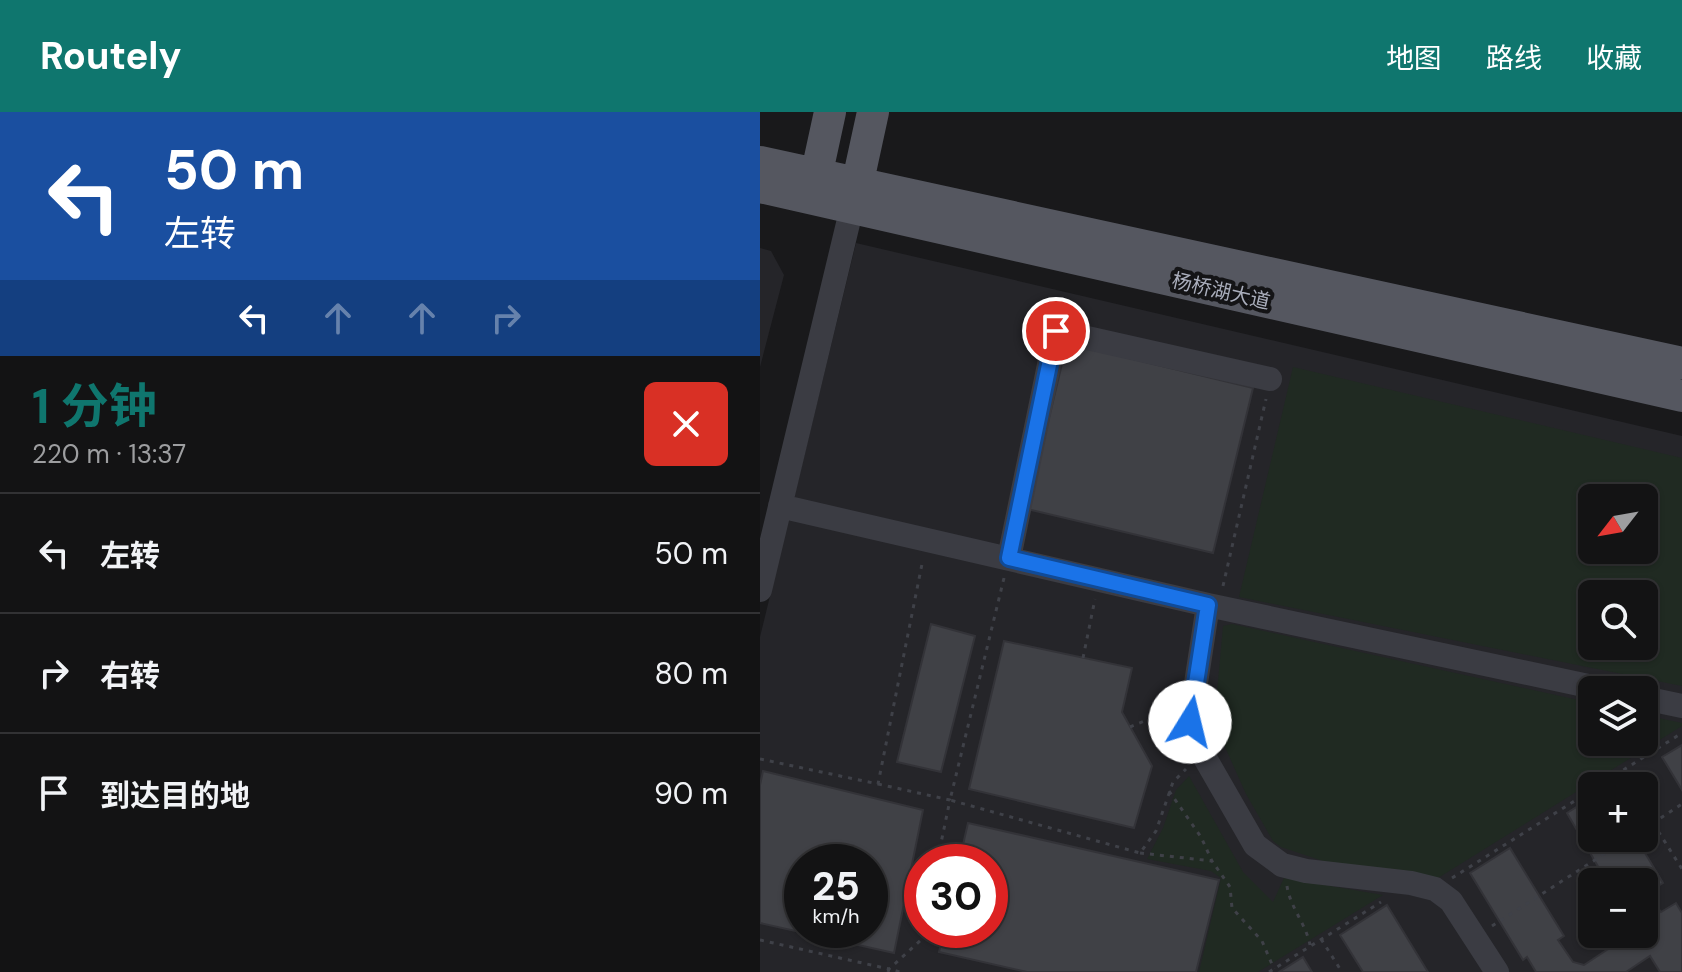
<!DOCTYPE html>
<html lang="zh">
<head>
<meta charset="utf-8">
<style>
	:root { --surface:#131314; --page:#1c1c1d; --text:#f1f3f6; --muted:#9d9ea0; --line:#323234; --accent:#0f766e }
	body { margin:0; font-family:"DM Sans","Noto Sans SC",sans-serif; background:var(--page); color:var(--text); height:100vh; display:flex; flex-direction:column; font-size:30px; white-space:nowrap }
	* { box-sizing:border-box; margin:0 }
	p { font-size:26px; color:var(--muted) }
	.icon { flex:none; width:44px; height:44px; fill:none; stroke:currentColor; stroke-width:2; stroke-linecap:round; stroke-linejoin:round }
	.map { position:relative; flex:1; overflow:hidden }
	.details { display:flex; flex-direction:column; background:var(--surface); width:760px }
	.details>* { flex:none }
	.hud { background:#1a4fa0; color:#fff; overflow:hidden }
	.needle { width:52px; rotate:239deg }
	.fabs { position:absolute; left:818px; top:372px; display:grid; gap:16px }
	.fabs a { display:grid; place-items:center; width:80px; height:80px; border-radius:12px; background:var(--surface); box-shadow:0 2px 6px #0004,0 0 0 2px var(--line); font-size:40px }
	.speed { position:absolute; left:24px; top:732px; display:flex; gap:16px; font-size:40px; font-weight:700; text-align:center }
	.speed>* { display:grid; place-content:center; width:104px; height:104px; border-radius:50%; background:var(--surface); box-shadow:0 2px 6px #0004,0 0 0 2px var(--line); line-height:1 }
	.speed small { font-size:20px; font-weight:400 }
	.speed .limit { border:12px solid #d22; background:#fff; color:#111 }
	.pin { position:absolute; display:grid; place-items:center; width:68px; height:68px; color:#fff; margin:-34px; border:4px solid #fff; border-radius:50%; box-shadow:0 2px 8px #0007 }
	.me { position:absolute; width:88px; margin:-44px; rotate:9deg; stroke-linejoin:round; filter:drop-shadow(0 0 6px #0008) }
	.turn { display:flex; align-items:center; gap:28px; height:168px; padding:0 32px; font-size:36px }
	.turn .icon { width:104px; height:104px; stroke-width:2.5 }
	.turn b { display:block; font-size:56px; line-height:68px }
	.lanes { display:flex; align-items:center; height:76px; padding:0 32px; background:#0003; justify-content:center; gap:40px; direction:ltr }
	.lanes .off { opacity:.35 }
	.round { display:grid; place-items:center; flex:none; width:84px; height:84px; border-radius:12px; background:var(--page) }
	.head { display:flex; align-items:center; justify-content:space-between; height:136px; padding:0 32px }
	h1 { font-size:48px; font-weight:700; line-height:60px; color:var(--accent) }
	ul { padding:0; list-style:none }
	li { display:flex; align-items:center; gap:24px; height:120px; padding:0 32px; border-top:2px solid var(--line) }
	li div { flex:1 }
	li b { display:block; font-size:30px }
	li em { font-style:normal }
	header { display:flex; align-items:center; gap:48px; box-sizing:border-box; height:112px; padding:0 40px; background:var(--accent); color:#fff }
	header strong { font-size:38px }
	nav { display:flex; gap:44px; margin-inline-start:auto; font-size:28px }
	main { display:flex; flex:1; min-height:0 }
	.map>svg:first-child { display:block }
</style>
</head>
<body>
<header>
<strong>Routely</strong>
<nav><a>地图</a><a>路线</a><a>收藏</a></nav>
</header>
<main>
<section class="details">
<div class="hud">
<div class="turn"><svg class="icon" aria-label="left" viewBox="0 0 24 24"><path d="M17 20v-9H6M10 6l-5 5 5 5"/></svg><div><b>50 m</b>左转</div></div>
<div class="lanes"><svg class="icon" aria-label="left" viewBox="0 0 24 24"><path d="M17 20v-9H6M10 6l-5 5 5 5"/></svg><svg class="icon off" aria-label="ahead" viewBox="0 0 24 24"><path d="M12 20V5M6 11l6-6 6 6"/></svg><svg class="icon off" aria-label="ahead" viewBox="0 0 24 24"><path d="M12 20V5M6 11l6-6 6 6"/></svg><svg class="icon off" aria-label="right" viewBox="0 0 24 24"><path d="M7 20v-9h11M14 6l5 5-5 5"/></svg></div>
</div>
<div class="head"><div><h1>1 分钟</h1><p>220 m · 13:37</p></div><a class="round" style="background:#d93025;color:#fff"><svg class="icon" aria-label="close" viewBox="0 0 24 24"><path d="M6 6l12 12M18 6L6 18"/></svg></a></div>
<ul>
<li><svg class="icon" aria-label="left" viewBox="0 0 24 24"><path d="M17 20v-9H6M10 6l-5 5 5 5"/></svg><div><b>左转</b></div><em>50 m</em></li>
<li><svg class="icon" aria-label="right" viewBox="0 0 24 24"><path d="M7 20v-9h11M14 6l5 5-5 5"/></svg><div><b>右转</b></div><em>80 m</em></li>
<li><svg class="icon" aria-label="arrive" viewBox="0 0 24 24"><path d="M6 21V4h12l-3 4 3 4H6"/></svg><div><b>到达目的地</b></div><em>90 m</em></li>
</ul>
</section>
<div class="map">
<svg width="922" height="860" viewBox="0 0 922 860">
	<rect width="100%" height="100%" fill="#19191b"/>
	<path fill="#252529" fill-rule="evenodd" d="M96,131L922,324V860H0V525ZM832,386H884V438H832ZM832,482H884V534H832ZM832,578H884V630H832ZM832,674H884V726H832ZM42,750H110V818H42ZM162,750H230V818H162ZM832,770H884V822H832Z
		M0,136L11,139L24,163L0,255Z"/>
	<path fill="#202a22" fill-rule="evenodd" d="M533,255L922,346V574L479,485ZM884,386V438H832V386ZM832,482H884V534H832Z
		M472,512L832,591V630H884V603L922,611V614L678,766L572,752L521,735L513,729L486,682L465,635L455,602L463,514Z
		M429,664L483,760L513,790L524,766L623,783L498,860H439L461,766L451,759L387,747L403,716L416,678Z"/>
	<path fill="#404146" stroke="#333338" stroke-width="2" fill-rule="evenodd" d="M307,231L493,276L453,441L267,397Z
		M171,512L215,524L181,660L137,650Z
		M244,529L372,556L362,600L392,654L374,716L209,677Z
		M922,633V678L902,645Z
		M3,659L163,698L134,841L0,811V673ZM42,750H110V818H42Z
		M832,685V726H876L903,771L887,781L901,800L916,791L922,801V860H900L890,844L866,860H776L767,845L763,848L710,761L750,736L804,824L798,828L813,850L824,853L871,822H884V770H847L807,701Z
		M208,711L459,768L436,860H267L179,840L184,818H230V750H199Z
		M627,793L668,860H603L580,823Z
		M543,845L552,860H519Z"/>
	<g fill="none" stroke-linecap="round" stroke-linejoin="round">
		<path stroke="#3f4148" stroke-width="3" stroke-dasharray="4 6" stroke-linecap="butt" d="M244,466L190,688L380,741L396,719L413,670L426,657
			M463,474L506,287
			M323,546L335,487
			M370,615L396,604L411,606
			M0,647L118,672L163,447
			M118,672L190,688L177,750
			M838,674L922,621
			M409,679L441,725L452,749
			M893,711L922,757
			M884,717L922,692
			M380,741L452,749L470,775L472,796L502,829L514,857
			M692,766L832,678
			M527,774C530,795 546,812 550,833
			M732,814L869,726
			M561,827L582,860
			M0,828L129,857L162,827L163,818
			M128,860L129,857L140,860
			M509,860L621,790"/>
		<path stroke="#3b3c43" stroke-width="24" d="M20,394L448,493
			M249,446L296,219L510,267
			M0,478L92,95
			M884,586L922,594
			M737,860L691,789L675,777L651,771L546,759L522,753L495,733L441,639L430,610L448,493L847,578"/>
		<path stroke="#555760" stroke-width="32" d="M0,50L922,251
			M0,75L922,284
			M52,83L70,0
			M93,92L113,0"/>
	</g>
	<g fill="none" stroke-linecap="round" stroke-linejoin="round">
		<defs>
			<path id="route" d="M296,219L249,446L448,493L430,610"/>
		</defs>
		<use href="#route" stroke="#114b97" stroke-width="20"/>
		<use href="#route" stroke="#1a73e8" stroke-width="14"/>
	</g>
	<g text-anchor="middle" stroke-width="8" stroke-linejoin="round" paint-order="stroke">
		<g font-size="20" fill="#aaaebc" stroke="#141416">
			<text transform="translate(461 179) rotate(13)" y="7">杨桥湖大道</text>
		</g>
	</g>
</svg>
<div class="fabs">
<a><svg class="needle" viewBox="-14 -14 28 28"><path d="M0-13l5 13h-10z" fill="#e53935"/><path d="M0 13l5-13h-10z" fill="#9d9ea0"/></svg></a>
<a><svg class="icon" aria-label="search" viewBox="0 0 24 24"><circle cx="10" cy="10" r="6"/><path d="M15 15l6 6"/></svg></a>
<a><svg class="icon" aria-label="layers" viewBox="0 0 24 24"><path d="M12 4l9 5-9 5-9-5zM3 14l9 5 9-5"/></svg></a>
<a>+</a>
<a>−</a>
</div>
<div class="speed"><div>25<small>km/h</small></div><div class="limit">30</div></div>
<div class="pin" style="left:296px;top:219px;background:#d93025"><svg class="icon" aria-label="arrive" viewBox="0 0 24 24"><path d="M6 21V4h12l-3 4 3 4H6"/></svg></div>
<svg class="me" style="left:430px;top:610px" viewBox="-20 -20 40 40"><circle r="19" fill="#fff"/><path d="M0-13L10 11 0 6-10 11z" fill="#1a73e8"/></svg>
</div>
</main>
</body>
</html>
